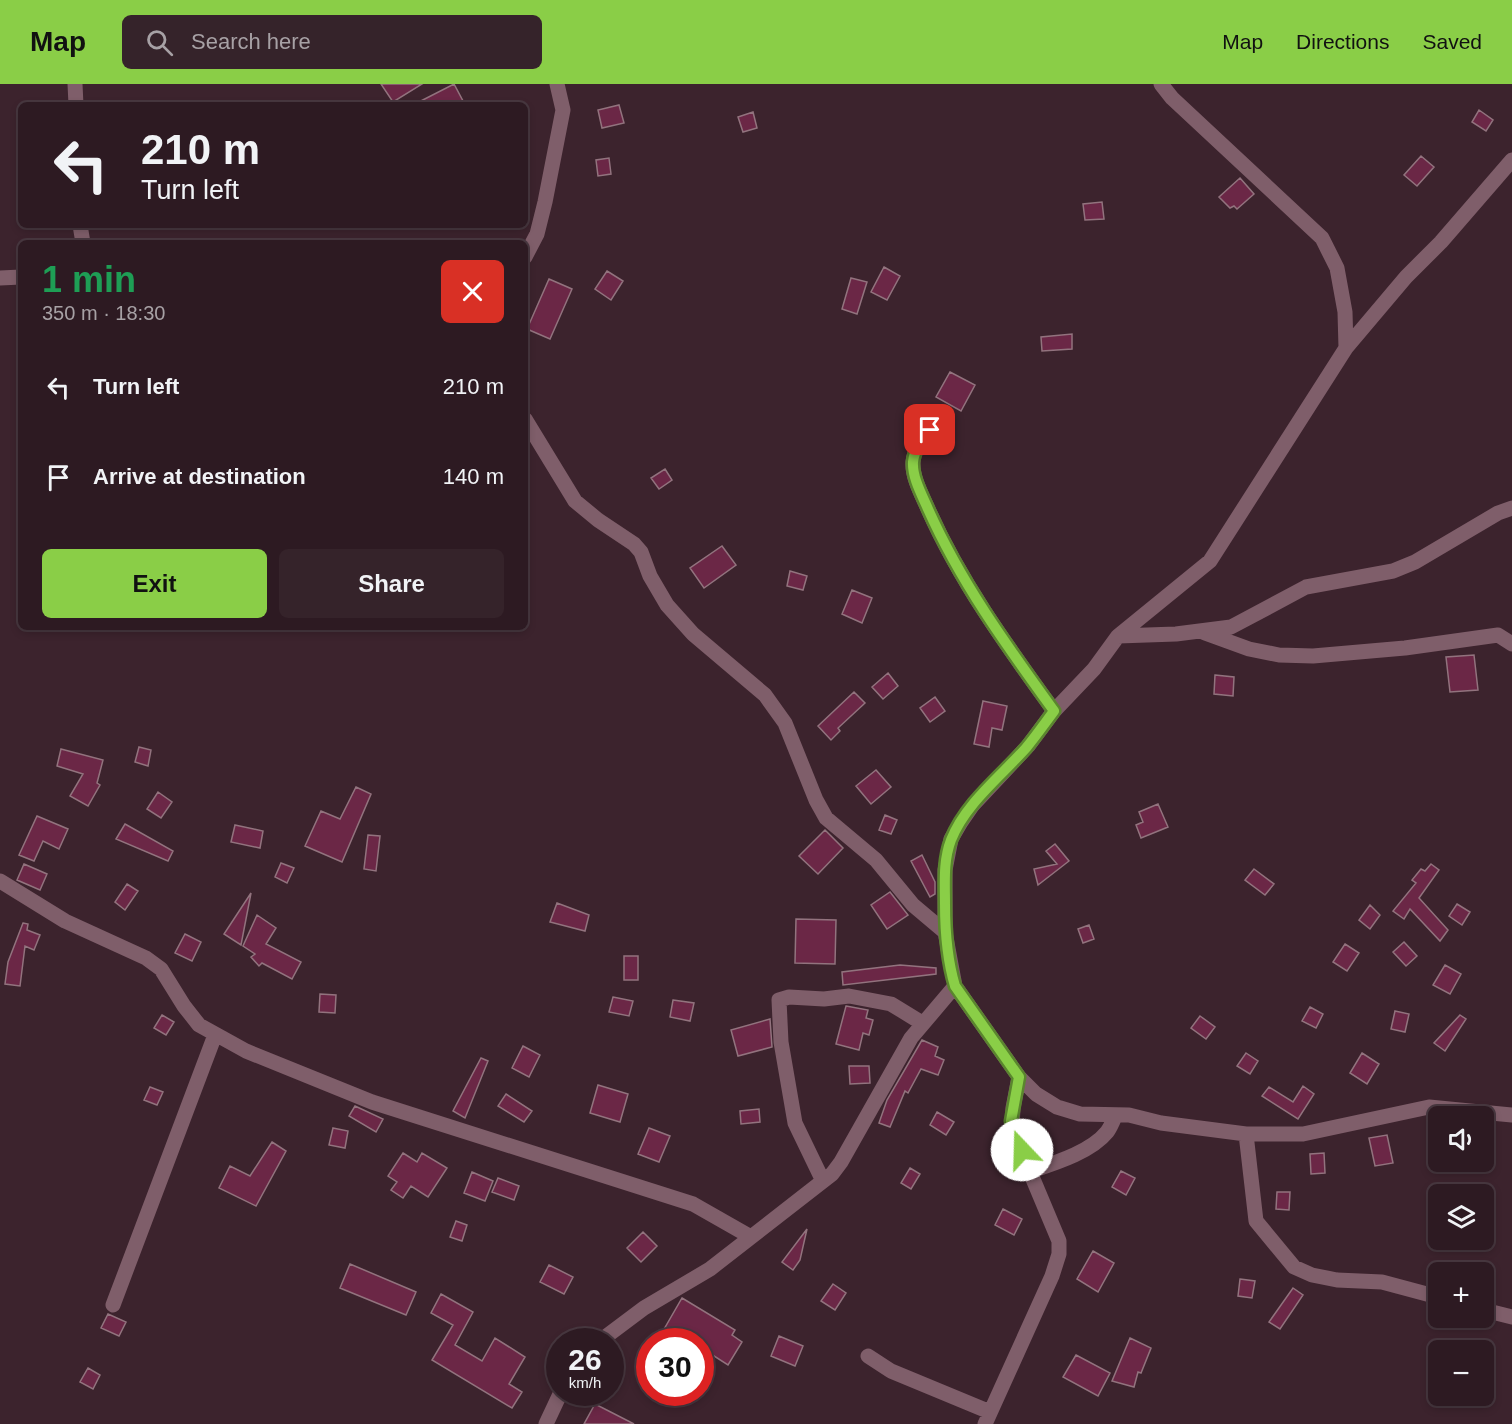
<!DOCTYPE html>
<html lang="en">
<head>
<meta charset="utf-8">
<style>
	:root { --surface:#2d1a22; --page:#35232a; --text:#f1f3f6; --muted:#a7a1a5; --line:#483840; --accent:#8ace47 }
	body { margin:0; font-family:Arial,sans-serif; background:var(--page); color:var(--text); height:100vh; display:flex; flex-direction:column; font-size:22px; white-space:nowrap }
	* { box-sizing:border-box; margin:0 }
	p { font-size:20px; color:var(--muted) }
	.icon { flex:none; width:33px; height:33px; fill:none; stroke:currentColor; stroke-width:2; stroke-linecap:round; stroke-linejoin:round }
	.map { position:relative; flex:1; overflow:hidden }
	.details { position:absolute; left:18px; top:156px; width:510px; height:390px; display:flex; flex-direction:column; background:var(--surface); border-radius:9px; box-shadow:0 3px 9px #0003,0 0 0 2px var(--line) }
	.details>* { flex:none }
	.guide { position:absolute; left:18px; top:18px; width:510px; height:126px; border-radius:9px; box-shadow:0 3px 9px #0003,0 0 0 2px var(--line); background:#2d1a22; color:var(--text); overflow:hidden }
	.buttons { position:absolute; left:1428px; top:1022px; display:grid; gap:12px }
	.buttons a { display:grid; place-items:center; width:66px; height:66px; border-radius:9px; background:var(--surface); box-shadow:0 3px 9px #0003,0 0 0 2px var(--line); font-size:30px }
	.speed { position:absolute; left:546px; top:1244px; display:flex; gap:12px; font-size:30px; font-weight:700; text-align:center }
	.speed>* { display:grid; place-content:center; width:78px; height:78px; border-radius:50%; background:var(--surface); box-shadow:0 3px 9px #0003,0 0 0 2px var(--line); line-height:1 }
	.speed small { font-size:15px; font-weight:400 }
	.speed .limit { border:9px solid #d22; background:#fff; color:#111 }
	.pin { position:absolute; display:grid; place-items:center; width:51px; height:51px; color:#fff; margin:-26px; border-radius:12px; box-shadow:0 3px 9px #0006 }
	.me { position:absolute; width:66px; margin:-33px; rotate:339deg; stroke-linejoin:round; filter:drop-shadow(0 0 4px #0008) }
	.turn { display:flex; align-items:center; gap:21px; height:126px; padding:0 24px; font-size:27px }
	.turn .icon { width:78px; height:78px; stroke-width:2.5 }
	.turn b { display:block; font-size:42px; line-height:51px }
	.round { display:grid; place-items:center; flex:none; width:63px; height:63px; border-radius:9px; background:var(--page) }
	.head { display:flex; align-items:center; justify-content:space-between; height:102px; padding:0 24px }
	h1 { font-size:36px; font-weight:800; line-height:45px; color:#1e9e55 }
	.button { display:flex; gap:12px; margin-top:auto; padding:12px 24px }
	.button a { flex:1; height:69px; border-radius:9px; background:var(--accent); color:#111; font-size:24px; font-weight:800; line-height:69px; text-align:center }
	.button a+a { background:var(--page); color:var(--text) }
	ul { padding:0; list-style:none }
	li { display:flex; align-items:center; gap:18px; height:90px; padding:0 24px }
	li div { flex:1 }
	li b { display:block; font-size:22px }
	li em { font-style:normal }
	header { display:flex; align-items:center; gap:36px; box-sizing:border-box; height:84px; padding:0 30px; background:var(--accent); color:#111 }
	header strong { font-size:28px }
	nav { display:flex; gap:33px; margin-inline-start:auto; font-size:21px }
	.search { width:420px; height:54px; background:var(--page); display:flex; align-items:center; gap:15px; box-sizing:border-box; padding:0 21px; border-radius:9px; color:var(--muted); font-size:22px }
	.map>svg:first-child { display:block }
</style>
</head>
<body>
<header>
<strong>Map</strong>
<div class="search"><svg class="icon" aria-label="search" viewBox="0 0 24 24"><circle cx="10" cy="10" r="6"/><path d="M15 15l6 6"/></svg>Search here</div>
<nav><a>Map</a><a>Directions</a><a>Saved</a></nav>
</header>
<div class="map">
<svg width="1512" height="1340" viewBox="0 0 1512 1340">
	<rect width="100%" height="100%" fill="#3c232d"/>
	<path fill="#6b2746" stroke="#92737e" stroke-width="1.5" d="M381,0H422L393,18Z
		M454,0L463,17L455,21H413Z
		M619,21L624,39L602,44L598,26Z
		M1479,26L1493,36L1486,47L1472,38Z
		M753,28L757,44L743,48L738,33Z
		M1421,72L1434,83L1417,102L1404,91Z
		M609,74L611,90L598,92L596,76Z
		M1240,94L1254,110L1237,125L1234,122L1230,124L1219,113Z
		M1102,118L1104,135L1085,136L1083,120Z
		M884,183L900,192L887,216L871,208Z
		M607,187L623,197L611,216L595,205Z
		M851,194L867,198L857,230L842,225Z
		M549,195L572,205L550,255L527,245Z
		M1072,250V265L1042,267L1041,253Z
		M950,288L975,301L961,327L936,313Z
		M665,385L672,396L659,405L651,394Z
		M722,462L736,481L704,504L690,484Z
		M790,487L807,492L803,506L787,502Z
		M852,506L872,514L862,539L842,530Z
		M1474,571L1478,606L1450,608L1446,573Z
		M888,589L898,602L883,615L872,603Z
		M1215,591L1234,593L1233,612L1214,610Z
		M854,608L865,619L838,644L840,647L831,656L818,642Z
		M935,613L945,627L930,638L920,624Z
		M983,617L1007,622L1002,646L992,644L989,663L974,660Z
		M139,663L151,666L148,682L135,678Z
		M61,665L103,676L97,699L100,701L88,722L70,712L83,690L57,682Z
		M876,686L891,703L871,720L856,702Z
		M356,703L371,710L342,778L305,762L321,727L340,735Z
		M158,708L172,718L161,734L147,725Z
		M1158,720L1168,743L1141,754L1136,741L1143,738L1139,728Z
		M885,731L897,736L891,750L879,746Z
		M37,732L68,745L59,765L43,757L34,777L19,771Z
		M125,740L173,767L168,777L116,755Z
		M235,741L263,747L260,764L231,758Z
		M825,746L843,764L818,790L799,772Z
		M368,751L380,752L376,787L364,785Z
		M1055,760L1069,777L1038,801L1034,785L1057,780L1046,767Z
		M922,771L935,798V810L930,813L911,777Z
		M281,779L294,784L287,799L275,793Z
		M24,780L47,790L40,806L17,796Z
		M1431,780L1439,786L1419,814L1448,846L1440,857L1410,825L1404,835L1393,827L1416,799L1412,796L1421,785L1425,787Z
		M1254,785L1274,800L1265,811L1245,796Z
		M127,800L138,807L125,826L115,818Z
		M890,808L908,831L887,845L871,821Z
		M251,809L241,861L224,850Z
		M557,819L589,831L585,847L550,838Z
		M1457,820L1470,828L1462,841L1449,832Z
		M1370,821L1380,831L1370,845L1359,836Z
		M257,831L276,844L266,860L301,878L292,895L262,879L259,882L251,873L255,870L243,862Z
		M796,835L836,836L835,880L795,879Z
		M23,839L28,840L27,846L40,851L34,866L25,862L20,902L5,900L8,878Z
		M1089,841L1094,855L1083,859L1078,845Z
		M185,850L201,858L192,877L175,869Z
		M1404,858L1417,872L1406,882L1393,868Z
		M1345,860L1359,869L1347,887L1333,878Z
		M624,872H638V896H624Z
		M900,881L936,884V890L843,901L842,888Z
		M1445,881L1461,890L1450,910L1433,901Z
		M320,910L336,911L335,929L319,928Z
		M613,913L633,917L629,932L609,928Z
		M673,916L694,919L690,937L670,933Z
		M846,922L868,926L866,934L873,936L869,951L863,949L859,966L836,960Z
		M1310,923L1323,930L1316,944L1302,937Z
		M1395,927L1409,930L1405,948L1391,945Z
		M162,931L174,938L166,951L154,944Z
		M1460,931L1466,935L1445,967L1434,959Z
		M1200,932L1215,943L1206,955L1191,944Z
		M770,935L772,963L738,972L731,946Z
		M922,956L938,963L935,972L944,976L938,991L921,985L908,1009L905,1007L890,1043L879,1039L887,1016Z
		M523,962L540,971L529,993L512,984Z
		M1246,969L1258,977L1250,990L1237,982Z
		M1362,969L1379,980L1367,1000L1350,989Z
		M481,974L488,977L465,1034L453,1027Z
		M849,982H869L870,999L850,1000Z
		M598,1001L628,1010L620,1038L590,1029Z
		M1303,1002L1314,1010L1298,1035L1262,1012L1269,1003L1293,1018Z
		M150,1003L163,1008L157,1021L144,1016Z
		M506,1010L532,1027L524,1038L498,1022Z
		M355,1022L383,1035L376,1048L349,1032Z
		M759,1025L760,1038L741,1040L740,1027Z
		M937,1028L954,1038L946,1051L930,1041Z
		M333,1044L348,1047L345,1064L329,1061Z
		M649,1044L670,1052L659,1078L638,1070Z
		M1387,1051L1393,1079L1375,1082L1369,1054Z
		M272,1058L286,1067L256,1122L219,1104L230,1082L250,1092Z
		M403,1069L417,1078L422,1069L447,1084L428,1113L411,1102L403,1114L391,1106L397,1098L388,1092Z
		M1324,1069L1325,1089L1311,1090L1310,1070Z
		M910,1084L920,1090L911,1105L901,1099Z
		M1121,1087L1135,1094L1126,1111L1112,1103Z
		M472,1088L493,1097L485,1117L464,1109Z
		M498,1094L519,1102L514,1116L492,1108Z
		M1277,1108H1290L1289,1126L1276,1125Z
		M1003,1125L1022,1135L1014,1151L995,1141Z
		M456,1137L467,1141L462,1157L450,1153Z
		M807,1145L800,1176L793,1186L782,1178Z
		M643,1148L657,1162L641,1178L627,1164Z
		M1093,1167L1114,1179L1098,1208L1077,1195Z
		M350,1180L416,1208L406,1231L340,1204Z
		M549,1181L573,1193L564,1210L540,1198Z
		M1240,1195L1255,1197L1252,1214L1238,1212Z
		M833,1200L846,1209L835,1226L821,1217Z
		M1293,1204L1303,1211L1280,1245L1269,1238Z
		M441,1210L473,1228L455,1261L482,1277L495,1254L525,1273L509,1300L522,1308L512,1324L432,1276L453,1241L431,1229Z
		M682,1214L735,1246L732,1251L742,1258L728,1281L700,1263V1257H681L663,1247Z
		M108,1230L126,1238L119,1252L101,1244Z
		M779,1252L803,1262L795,1282L771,1272Z
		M1130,1254L1151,1264L1141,1289L1138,1288L1134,1303L1112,1297Z
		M1076,1271L1110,1289L1098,1312L1063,1293Z
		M88,1284L100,1291L93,1305L80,1298Z
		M595,1320L634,1340H584Z"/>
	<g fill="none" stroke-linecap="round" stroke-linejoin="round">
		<path stroke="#7f5e6a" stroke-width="15" d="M75,0L76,21
			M1161,0L1172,14L1322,154L1337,184L1345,228L1346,264
			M80,141L83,159
			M525,173L537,150L545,118L563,26L557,0
			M0,194L21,193
			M525,335L575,417L598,436L634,460L641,468L650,492L667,521L693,550L765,611L785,639L816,716L826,734L876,776L913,821L945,848
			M939,336C929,347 914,362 913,378C912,394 922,411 928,425C961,499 1007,562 1054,627
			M1205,549L1249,565L1279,571L1313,572L1405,564L1498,551L1512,560
			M1118,552L1176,550L1231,543L1306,503L1393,487L1415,478L1498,429L1512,424
			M0,797L65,837L146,874L161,885L184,922L199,941L246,967L372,1018L693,1120L751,1153
			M955,902L1019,993L1036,1010L1057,1023L1080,1030L1129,1031L1161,1039L1246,1050H1303L1429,1023L1512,1031
			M1246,1050L1256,1137L1294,1183L1312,1191L1337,1196L1382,1198L1438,1213
			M1031,1087C1055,1079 1091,1068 1107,1048C1111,1043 1113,1036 1116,1031
			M822,1095L795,1039L781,958L779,916L789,913L824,915L849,912L891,920L922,939
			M113,1221L215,951
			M1484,1226L1512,1233
			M600,1257L644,1224L710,1185L832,1090L841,1078L911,954L955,902L945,848V786L951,755L961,738L972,722L1028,662L1054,627L1094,585L1118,552L1210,477L1346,264L1406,193L1441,158L1512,76
			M868,1272L891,1287L990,1328
			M546,1340L561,1308
			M985,1340L1052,1192L1059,1170V1157L1012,1045L1013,1024L1019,993"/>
	</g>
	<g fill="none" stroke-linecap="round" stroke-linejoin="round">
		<defs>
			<path id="route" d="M930,346C923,355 914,366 913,378C912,393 922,411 928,425C961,499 1007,562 1054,627C1045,639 1036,652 1026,664C1001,692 965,720 951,756C943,777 945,799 945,820C945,849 947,875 955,902L1019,993L1011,1037L1022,1066"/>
		</defs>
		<use href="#route" stroke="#5a862e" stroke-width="15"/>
		<use href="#route" stroke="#8ace47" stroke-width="10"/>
	</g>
</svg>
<div class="buttons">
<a><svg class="icon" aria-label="sound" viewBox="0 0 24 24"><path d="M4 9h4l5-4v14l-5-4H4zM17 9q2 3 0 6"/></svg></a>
<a><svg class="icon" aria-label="layers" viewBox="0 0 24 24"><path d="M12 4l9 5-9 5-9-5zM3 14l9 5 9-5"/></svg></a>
<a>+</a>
<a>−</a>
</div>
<div class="speed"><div>26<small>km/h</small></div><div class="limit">30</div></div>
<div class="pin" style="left:930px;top:346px;background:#d93025"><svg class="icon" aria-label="arrive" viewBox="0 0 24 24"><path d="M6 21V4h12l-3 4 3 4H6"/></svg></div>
<svg class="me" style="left:1022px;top:1066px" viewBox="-20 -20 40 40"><circle r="19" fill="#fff"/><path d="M0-13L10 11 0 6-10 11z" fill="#8ace47"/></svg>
<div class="guide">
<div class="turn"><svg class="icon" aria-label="left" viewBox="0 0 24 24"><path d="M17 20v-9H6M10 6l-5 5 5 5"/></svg><div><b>210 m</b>Turn left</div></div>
</div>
<section class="details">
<div class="head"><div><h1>1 min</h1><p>350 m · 18:30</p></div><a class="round" style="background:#d93025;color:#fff"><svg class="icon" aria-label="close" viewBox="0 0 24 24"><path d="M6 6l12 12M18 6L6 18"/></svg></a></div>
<ul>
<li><svg class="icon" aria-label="left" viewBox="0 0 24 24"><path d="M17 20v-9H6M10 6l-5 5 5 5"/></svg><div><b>Turn left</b></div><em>210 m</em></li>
<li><svg class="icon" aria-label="arrive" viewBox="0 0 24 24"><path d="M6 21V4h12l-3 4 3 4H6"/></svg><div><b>Arrive at destination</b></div><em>140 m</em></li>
</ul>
<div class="button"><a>Exit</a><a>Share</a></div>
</section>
</div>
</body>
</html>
